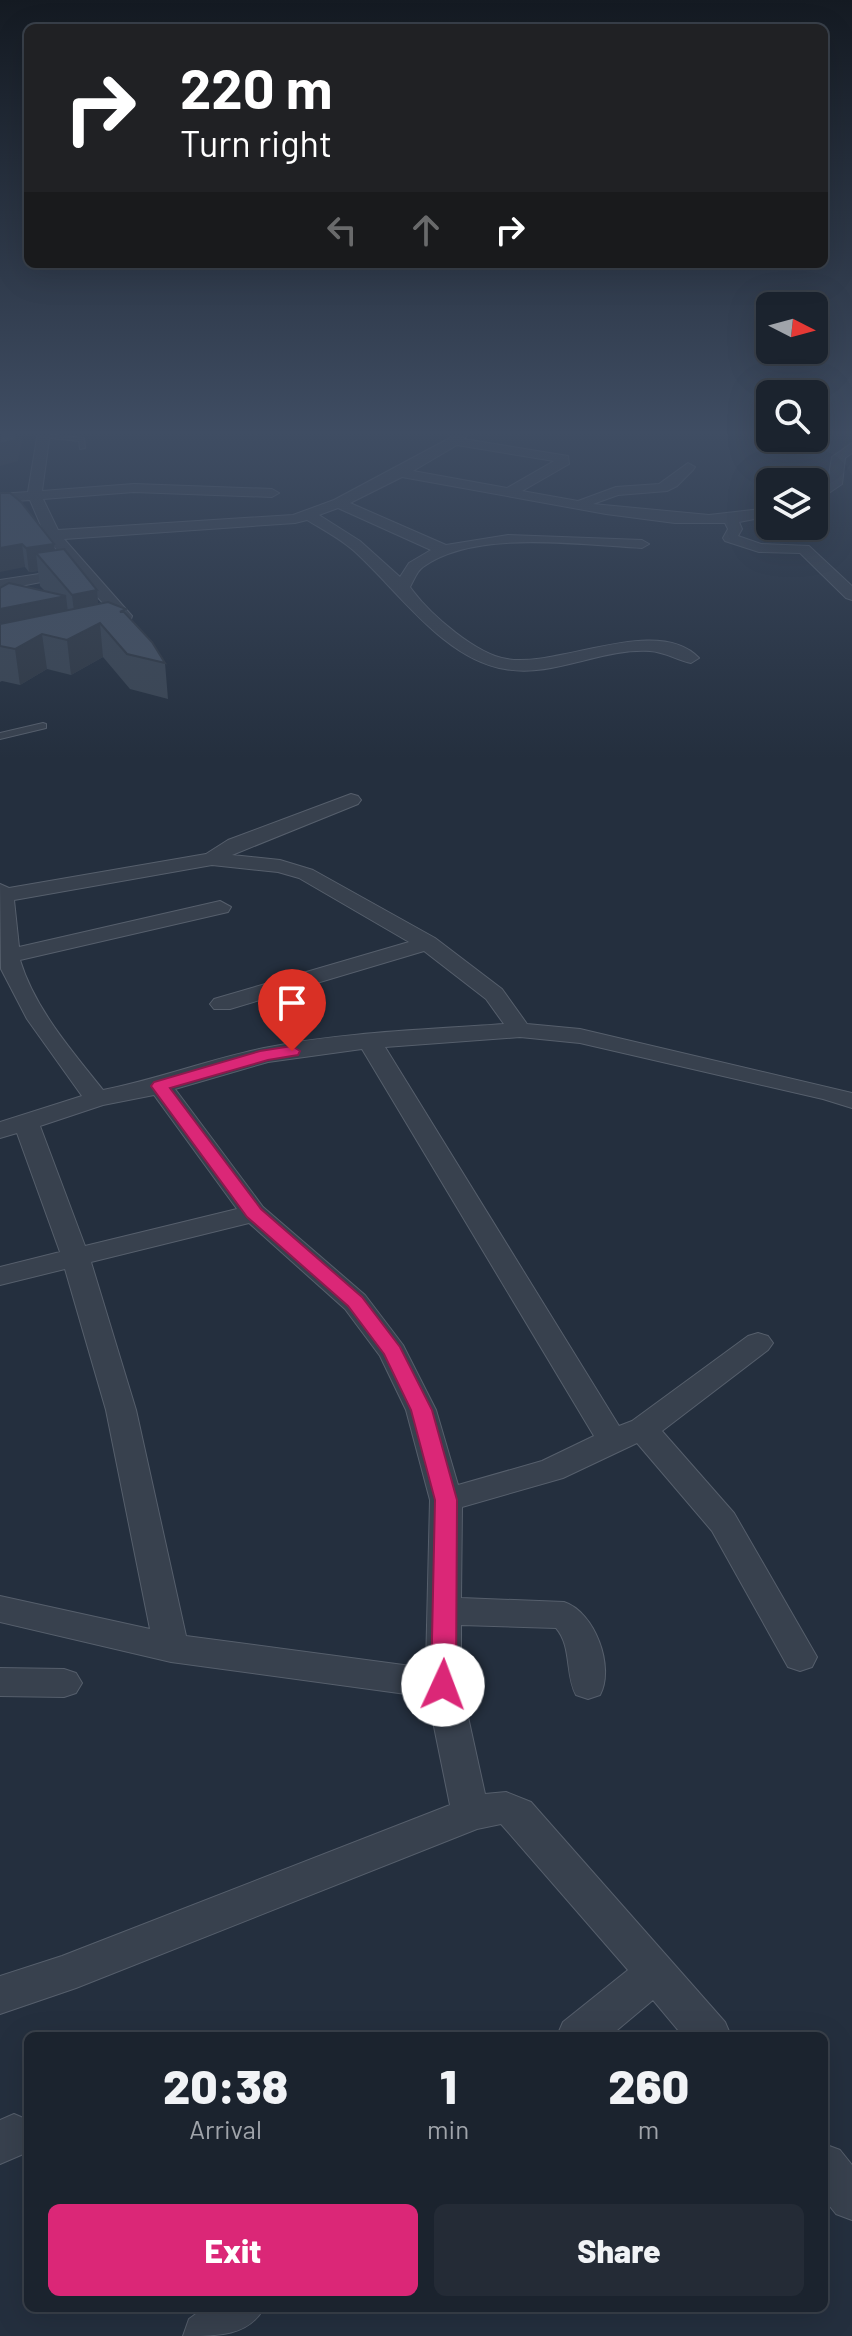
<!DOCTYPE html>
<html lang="en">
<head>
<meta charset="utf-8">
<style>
	:root { --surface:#1b232e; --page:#242b36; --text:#f1f3f6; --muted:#a0a4aa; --line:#39404a; --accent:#db2777 }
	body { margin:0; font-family:Barlow,sans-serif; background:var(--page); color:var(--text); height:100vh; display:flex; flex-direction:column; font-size:30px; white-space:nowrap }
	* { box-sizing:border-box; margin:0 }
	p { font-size:26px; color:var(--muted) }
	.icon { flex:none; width:44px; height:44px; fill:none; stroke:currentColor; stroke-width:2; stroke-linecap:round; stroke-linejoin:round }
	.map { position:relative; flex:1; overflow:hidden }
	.side { position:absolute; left:24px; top:2032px; width:804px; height:280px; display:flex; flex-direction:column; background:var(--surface); border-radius:12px; box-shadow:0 8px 32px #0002,0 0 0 2px var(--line) }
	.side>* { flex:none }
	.guide { position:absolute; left:24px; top:24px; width:804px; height:244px; border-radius:12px; box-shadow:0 8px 32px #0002,0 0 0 2px var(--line); background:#202124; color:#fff; overflow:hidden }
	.needle { width:52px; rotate:96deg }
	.tools { position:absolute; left:756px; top:292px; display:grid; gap:16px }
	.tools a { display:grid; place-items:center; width:72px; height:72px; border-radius:12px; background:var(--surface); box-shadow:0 8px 32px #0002,0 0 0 2px var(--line); font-size:40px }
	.pin { position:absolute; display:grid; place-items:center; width:68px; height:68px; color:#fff; margin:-82px -34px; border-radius:50% 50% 50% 0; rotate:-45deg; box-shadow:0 0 8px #0007 }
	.pin .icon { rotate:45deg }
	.me { position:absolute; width:88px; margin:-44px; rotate:2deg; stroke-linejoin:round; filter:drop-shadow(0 0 6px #0008) }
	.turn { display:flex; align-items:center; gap:28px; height:168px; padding:0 24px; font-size:36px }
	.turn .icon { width:104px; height:104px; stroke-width:2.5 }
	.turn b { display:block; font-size:56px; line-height:68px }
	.lanes { display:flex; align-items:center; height:76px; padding:0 24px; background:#0003; justify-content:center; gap:40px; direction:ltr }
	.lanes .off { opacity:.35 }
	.eta { display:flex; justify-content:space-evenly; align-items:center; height:136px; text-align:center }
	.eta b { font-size:48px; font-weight:800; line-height:56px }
	.action { display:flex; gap:16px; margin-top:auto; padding:16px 24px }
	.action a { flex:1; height:92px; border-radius:12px; background:var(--accent); color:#fff; font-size:32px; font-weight:800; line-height:92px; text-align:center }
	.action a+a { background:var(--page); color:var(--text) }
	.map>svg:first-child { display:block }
</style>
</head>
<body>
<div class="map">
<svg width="852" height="2336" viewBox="0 0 852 2336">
	<rect width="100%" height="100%" fill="#242f3e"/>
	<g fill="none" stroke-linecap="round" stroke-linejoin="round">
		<defs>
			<path id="lane" d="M43,434L84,438L85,448L80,449L79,441L41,437Z
				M43,723L46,724V728L0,739V733Z"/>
			<path id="street" d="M38,432H50L42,491L134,484L272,489L279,493L272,497L134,492L43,499L58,530L293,515L334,500L450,438L455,432H468L464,439L568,456L569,464L522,491L578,501L616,487L659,484L688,463L695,467L693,470L677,486L667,491L618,495L593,504L709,515L770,508V516L739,522L742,529L738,536L761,544L809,546L852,586V600L846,598L800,553L759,552L725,541L723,538L728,529L725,523H675L606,514L402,477L350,503L446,545L508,535L642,540L649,544L642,548C581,545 475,529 423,567C417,571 414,580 410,587L413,591C431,615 477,655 507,659C559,668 657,614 699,658L691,663C677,660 665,652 650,651C601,648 553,678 505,669C443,659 397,589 353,550C339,538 322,529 307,520L295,523L64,539L132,616L129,625L113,633L105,628L116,617L77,575L0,590V580L72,569L45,535L30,500L0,502V494L28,492ZM457,445L554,461L507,488L413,471ZM338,508L431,550L409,563L400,577L360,541L319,515Z
				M852,443V453L845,458L842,484L814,503V493L828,482L832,457Z
				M351,794L358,796L361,800L358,804L232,855L280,860L313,870L435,938L502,989L527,1024L580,1029L852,1093V1108L823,1099L580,1043L520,1037L385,1047L619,1426L632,1421L748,1336L758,1333L768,1336L773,1343L768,1350L662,1431L734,1513L817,1657L812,1667L800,1671L788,1667L712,1531L637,1443L563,1478L462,1507L461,1598L564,1602C595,1612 615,1667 600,1695L588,1699L576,1695C565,1675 572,1646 556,1628L461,1625V1685L485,1794L506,1792L531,1802L725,2022L731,2036H683L653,2000L610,2036H557L563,2022L628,1970L501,1824L477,1829L76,1988L0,2014V1976L62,1956L450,1805L428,1697L171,1662L0,1622V1596L150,1629L106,1410L65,1269L0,1285V1267L60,1252L17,1133L0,1138V1122L82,1096L27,1019L1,969L0,884L9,888L206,854L228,840ZM212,865L278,872L299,878L409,942L214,999L210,1004L214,1009H230L424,951L486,999L504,1024C424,1030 343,1032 264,1048C210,1059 158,1079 103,1090C72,1051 35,1009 20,960L228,912L231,907L220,901L19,947L14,900ZM362,1049L594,1436L542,1461L458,1485L436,1410L403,1345L365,1295L263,1207L175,1089L268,1062ZM154,1095L237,1209L85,1246L40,1126L103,1105ZM249,1223L345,1309L380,1356L406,1410L430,1500L426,1668L186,1636L136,1410L91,1262Z
				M0,1668L64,1669L76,1673L82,1683L76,1693L64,1697L0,1696Z
				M14,2114L28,2120V2152L0,2164V2120Z
				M824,2144L840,2150L852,2165V2220L836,2214L824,2199Z
				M204,2308H264C248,2336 219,2336 183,2336L189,2319Z"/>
		</defs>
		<use href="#lane" stroke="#565f6c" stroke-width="2"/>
		<use href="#street" stroke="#565f6c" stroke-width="2"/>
		<use href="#lane" fill="#38414e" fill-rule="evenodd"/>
		<use href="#street" fill="#38414e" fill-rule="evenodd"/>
	</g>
	<path fill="#3b4654" d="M0,493L55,550L97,590L98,604L126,609L127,615L165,663L168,699L130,689L103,657L71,675L47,669L20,685L2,681L0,682V588L45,591L40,586L38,571L29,572L25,567Z"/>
	<path fill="#303945" d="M17,432H24L18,461L0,466V444Z
		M22,544L25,567L0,572V548Z
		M54,544L57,567L36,553L38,571L29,572L26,548Z
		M97,590L103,657L71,675L67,640L76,628L72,595Z
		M66,596L70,629L42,634L47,669L20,685L15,649L0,644V609Z"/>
	<path fill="#455162" stroke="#303945" stroke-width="2" d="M0,432H17L15,440L0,444Z
		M0,493H10L21,502L54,544L26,548L22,544L0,548Z
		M64,549L97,590L72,595L36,553Z
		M9,583L66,596L0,609V588Z
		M108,602L126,609L120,612H124L152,642L165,663L127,654L100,623L67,640L42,634L15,649L0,646V624Z"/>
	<linearGradient id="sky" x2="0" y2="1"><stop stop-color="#141a22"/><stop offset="0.57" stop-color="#3f4d63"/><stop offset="1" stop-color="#3f4d63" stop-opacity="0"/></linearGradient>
	<rect width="852" height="759" fill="url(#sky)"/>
	<path fill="#db2777" stroke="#8e194d" stroke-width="2" d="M292,1046L300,1051L298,1055L268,1060L170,1088L261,1209L362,1297L400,1347L432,1410L457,1500L456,1685L452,1692L443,1695L435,1692L431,1685L435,1500L411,1410L384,1354L348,1306L247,1217L151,1086L154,1082L260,1051Z"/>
</svg>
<div class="tools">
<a><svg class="needle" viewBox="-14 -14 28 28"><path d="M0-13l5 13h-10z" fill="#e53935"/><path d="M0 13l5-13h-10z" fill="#a0a4aa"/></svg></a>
<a><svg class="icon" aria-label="search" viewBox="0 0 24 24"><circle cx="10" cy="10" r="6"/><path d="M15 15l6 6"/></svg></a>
<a><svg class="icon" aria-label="layers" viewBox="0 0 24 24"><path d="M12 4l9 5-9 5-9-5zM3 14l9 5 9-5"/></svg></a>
</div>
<div class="pin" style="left:292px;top:1051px;background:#d93025"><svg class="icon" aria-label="arrive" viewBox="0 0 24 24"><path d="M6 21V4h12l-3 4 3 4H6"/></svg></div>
<svg class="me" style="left:443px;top:1685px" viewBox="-20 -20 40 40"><circle r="19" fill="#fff"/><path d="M0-13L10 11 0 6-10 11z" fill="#db2777"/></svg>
<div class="guide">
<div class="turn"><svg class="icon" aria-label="right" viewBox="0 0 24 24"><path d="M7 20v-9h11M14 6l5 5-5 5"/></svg><div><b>220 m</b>Turn right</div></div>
<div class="lanes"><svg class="icon off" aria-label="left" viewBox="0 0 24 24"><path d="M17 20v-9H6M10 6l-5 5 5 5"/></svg><svg class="icon off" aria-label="ahead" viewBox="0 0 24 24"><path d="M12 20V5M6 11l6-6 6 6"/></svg><svg class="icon" aria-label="right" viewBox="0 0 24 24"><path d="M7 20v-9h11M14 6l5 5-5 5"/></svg></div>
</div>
<section class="side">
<div class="eta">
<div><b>20:38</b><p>Arrival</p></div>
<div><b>1</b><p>min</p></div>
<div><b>260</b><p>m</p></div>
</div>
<div class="action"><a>Exit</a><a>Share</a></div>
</section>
</div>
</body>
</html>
